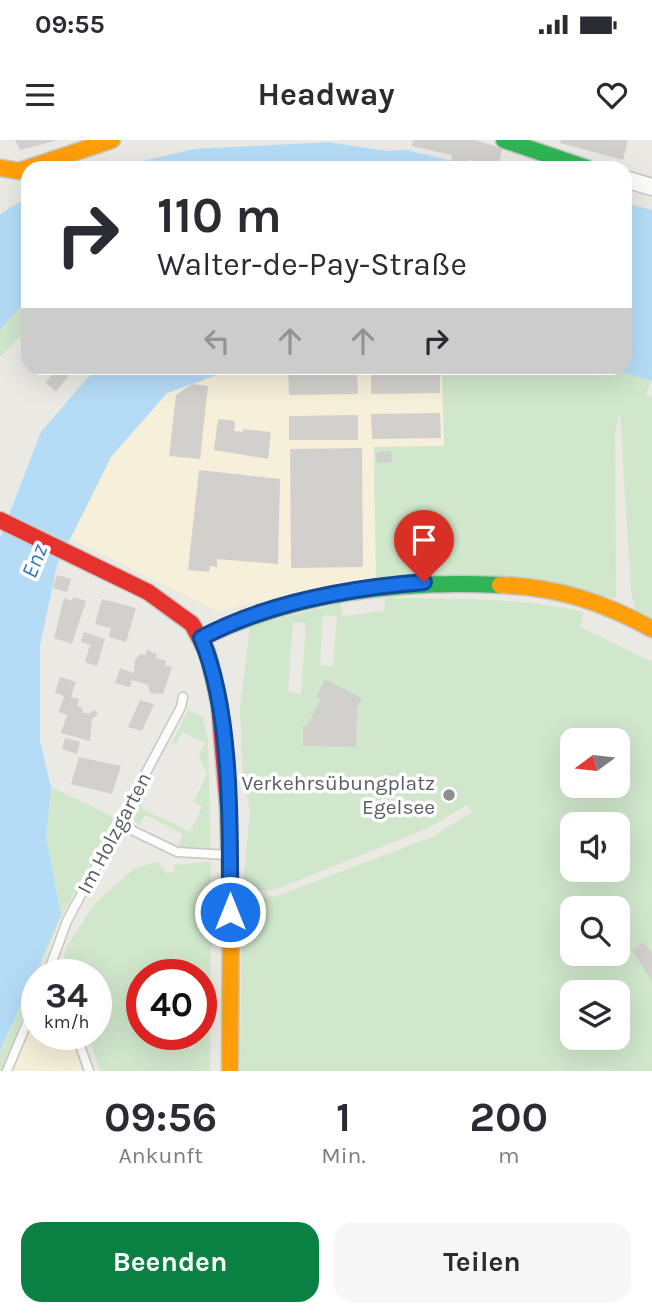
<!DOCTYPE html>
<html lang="de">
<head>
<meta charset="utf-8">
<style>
	:root { --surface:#fff; --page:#f7f7f7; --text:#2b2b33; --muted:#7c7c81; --accent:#0b8043 }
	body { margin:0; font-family:Karla,sans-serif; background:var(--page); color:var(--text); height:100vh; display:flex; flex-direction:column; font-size:26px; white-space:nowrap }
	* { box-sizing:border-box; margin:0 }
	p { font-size:23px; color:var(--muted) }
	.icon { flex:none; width:38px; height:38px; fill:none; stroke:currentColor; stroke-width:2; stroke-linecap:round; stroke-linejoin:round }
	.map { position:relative; height:931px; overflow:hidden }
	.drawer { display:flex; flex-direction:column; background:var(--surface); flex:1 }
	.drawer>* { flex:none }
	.hud { position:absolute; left:21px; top:21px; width:611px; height:214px; border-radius:21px; box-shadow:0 7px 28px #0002; background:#fff; color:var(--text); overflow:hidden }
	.needle { width:46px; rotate:255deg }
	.buttons { position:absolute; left:560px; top:588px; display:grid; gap:14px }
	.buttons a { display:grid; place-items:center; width:70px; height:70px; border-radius:14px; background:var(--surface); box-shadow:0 7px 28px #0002; font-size:35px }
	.speed { position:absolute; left:21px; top:819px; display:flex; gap:14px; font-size:35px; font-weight:700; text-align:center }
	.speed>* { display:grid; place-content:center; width:91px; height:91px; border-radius:50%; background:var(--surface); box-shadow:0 7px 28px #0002; line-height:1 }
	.speed small { font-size:18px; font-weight:400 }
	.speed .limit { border:10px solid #d22; background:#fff; color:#111 }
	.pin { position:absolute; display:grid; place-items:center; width:60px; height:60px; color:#fff; margin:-72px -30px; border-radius:50% 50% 50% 0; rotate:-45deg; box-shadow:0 0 7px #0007 }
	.pin .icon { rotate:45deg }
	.me { position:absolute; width:77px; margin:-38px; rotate:0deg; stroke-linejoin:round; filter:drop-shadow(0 0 5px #0008) }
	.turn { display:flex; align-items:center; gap:24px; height:147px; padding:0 21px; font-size:32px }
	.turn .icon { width:91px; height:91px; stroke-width:2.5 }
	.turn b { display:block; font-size:49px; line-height:60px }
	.lanes { display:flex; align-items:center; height:66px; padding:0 21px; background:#0003; justify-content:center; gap:35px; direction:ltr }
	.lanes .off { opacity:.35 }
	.eta { display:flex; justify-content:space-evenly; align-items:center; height:119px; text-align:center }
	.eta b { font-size:42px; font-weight:700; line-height:49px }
	.action { display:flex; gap:14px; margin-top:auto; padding:14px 21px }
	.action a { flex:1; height:80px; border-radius:21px; background:var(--accent); color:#fff; font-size:28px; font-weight:700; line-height:80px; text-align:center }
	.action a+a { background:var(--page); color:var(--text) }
	.status { display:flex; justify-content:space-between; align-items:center; height:49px; padding:0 35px; background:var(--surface); direction:ltr }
	.status svg { height:19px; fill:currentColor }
	header { display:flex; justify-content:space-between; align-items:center; height:91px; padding:0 21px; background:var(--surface); font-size:32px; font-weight:700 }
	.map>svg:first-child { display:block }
</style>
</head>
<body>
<div class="status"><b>09:55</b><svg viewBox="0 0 49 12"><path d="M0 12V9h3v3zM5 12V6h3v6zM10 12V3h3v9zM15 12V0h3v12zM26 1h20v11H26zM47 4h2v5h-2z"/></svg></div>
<header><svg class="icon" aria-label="menu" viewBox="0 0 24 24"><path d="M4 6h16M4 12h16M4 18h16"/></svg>Headway<svg class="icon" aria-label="heart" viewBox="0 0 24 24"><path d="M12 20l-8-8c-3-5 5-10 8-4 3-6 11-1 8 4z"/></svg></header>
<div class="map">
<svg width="652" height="931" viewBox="0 0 652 931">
	<rect width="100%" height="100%" fill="#eae9e3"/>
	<path fill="#f6efda" d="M236,228H442L444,306L374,308L376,437L216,471L71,399L111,317L167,253Z
		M37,874V894H69L82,931H11Z"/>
	<path fill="#d0e7cc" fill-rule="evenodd" d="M28,157V188L0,217V190Z
		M442,228H609L651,240L646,255L652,257V482L637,474L631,452L620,273L615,292L616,458L376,437L374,307L444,306Z
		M385,458C452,459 518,457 584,472L580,487L652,522V931H240L242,751L255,758L277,756L432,697L472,672L467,665L428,688L277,749L250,751L243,746L250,670L243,639L240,568L250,486L341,463L342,476L384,471ZM323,475L337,476L333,527L320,525ZM293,482L306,483L301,554L288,552ZM572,600H618V646H572ZM572,684H618V730H572ZM572,768H618V814H572ZM572,852H618V898H572Z
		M188,570L203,577L208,601L211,710L182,707L178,706L183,694L145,675L139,686L133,678L141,657L145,658L141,668L190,692L202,667L194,662L207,634L199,615L205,603L182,592L176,604L172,602Z
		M51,647L114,677L62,776L37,835L3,931H0V914L61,775L46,697Z
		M158,722L166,733L175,731L174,725L211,722L210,931H100L88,894H96V835H69L64,819L66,808L95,763L135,728ZM142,835H201V894H142Z"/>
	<path fill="#b5dcf7" d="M328,2L386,11L406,10L482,28H111L195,9Z
		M28,57V157L0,190V74Z
		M625,63L652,70V241L609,228H625Z
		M96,228H236L167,253L111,317L57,425L40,506V601L51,647L46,697L61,775L0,912V398L41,292Z"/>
	<path fill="#d1d0cd" d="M15,0H55V1L20,10Z
		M413,0H474L502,8L499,26L469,20L468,25L451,21L452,15L412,6Z
		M561,0H628L623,20L560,3Z
		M56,228H74L56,252L46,243Z
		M440,228V253L371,254V229Z
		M357,229L358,254L289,255L288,230Z
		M192,244L208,246L200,319L169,316L176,255Z
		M440,273L441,298L372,299L371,274Z
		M358,275V300H289V276Z
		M218,279L235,281L234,291L243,292V289L271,292L268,319L214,310Z
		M362,308L363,427L291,428L290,309Z
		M391,311L392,322L377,323L376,313Z
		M199,330L280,339L278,424L217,419V427L210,426L209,432L188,430Z
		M57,435L71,439L67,452L53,448Z
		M73,457L86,461L72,504L54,498L64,458L72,461Z
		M102,459L136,468L126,502L109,497L111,488L95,484Z
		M84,492L105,499L97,526L85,522L90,505L81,502Z
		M147,510L157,514L156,518L166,521L165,525L172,527L163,554L150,553L148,545L132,540L130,547L115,543L120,528L134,533L135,520L140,514L145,515Z
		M60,537L76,542L71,557L79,559L77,566L83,568L82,572L89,574L94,570L98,574L92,579L90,601L61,593L67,575L59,572L64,556L55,553Z
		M325,539L362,558L357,567L356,607L303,606V586H307L321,559L316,557Z
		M140,560L154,564L142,591L128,587Z
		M65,598L80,602L77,614L62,609Z
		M79,617L121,626L112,654L71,644Z
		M644,802L652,814V841L631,810Z"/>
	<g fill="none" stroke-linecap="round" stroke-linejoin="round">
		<defs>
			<path id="lane" d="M119,684L177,712L228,715
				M47,835L67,781L181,567L183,557
				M76,894L89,931
				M7,931L37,859"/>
			<path id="street" d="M625,39L652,47"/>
			<path id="fast" d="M504,0L587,28
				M200,498C296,453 395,440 500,445"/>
			<path id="slow" d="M0,28L19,31L112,0
				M500,445C557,447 603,462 652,489
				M228,668L231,768L230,931"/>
			<path id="jam" d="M0,380L148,452L192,484L208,514L219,563L228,668"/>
		</defs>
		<use href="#lane" stroke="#c6c6c4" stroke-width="11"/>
		<use href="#street" stroke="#c6c6c4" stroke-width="19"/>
		<use href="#fast" stroke="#c6c7c5" stroke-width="19"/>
		<use href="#slow" stroke="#c6c7c5" stroke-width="19"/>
		<use href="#jam" stroke="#c6c7c5" stroke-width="19"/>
		<use href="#lane" stroke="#fcfcfb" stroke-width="8"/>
		<use href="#street" stroke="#fcfcfb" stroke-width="16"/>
		<use href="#fast" stroke="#30b455" stroke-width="16"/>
		<use href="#slow" stroke="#ff9f0a" stroke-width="16"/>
		<use href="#jam" stroke="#e5322d" stroke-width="16"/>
	</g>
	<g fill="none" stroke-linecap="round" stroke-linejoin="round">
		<defs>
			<path id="route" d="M230,772C230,691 233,573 201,498C268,462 348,448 424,442"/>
		</defs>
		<use href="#route" stroke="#114b97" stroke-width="18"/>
		<use href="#route" stroke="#1a73e8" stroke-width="12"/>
	</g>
	<circle fill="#8c8e8f" stroke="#fff" stroke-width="2.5" cx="449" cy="655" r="7"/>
	<g text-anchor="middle" stroke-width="7" stroke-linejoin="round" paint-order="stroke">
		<g font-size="21" fill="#595d62" stroke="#fff" text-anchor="end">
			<text x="435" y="650">Verkehrsübungplatz<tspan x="435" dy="24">Egelsee</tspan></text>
		</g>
		<g font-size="21" fill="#595d62" stroke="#fff">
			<text transform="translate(114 693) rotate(-62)" y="7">Im Holzgarten</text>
		</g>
		<g font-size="23" font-style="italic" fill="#3778b6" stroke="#fff">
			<text transform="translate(34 421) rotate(-68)" y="8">Enz</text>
		</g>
	</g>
</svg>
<div class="buttons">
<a><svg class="needle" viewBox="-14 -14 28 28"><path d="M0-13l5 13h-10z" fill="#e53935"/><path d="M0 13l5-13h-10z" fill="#7c7c81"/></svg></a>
<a><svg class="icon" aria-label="sound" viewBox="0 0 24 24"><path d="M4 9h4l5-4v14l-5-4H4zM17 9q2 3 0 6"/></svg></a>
<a><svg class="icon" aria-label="search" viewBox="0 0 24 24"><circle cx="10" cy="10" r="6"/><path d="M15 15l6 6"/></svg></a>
<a><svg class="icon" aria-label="layers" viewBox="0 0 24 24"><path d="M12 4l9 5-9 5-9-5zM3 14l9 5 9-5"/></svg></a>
</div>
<div class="speed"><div>34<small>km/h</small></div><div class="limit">40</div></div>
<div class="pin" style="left:424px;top:442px;background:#d93025"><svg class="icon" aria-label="arrive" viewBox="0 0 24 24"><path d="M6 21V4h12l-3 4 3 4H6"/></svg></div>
<svg class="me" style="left:230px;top:772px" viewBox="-20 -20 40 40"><circle r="17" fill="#1a73e8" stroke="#fff" stroke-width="3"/><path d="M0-11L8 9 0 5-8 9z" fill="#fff"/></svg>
<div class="hud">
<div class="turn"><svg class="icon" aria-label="right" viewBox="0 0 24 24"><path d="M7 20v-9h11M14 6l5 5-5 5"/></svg><div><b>110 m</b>Walter-de-Pay-Straße</div></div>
<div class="lanes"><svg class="icon off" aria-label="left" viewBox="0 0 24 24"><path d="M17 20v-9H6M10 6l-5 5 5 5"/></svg><svg class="icon off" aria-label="ahead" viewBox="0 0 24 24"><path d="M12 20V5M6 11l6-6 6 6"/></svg><svg class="icon off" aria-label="ahead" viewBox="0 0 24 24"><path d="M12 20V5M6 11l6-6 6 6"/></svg><svg class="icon" aria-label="right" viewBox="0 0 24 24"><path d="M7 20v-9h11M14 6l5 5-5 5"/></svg></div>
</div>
</div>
<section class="drawer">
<div class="eta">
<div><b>09:56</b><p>Ankunft</p></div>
<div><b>1</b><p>Min.</p></div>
<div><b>200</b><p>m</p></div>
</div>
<div class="action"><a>Beenden</a><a>Teilen</a></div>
</section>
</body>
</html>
